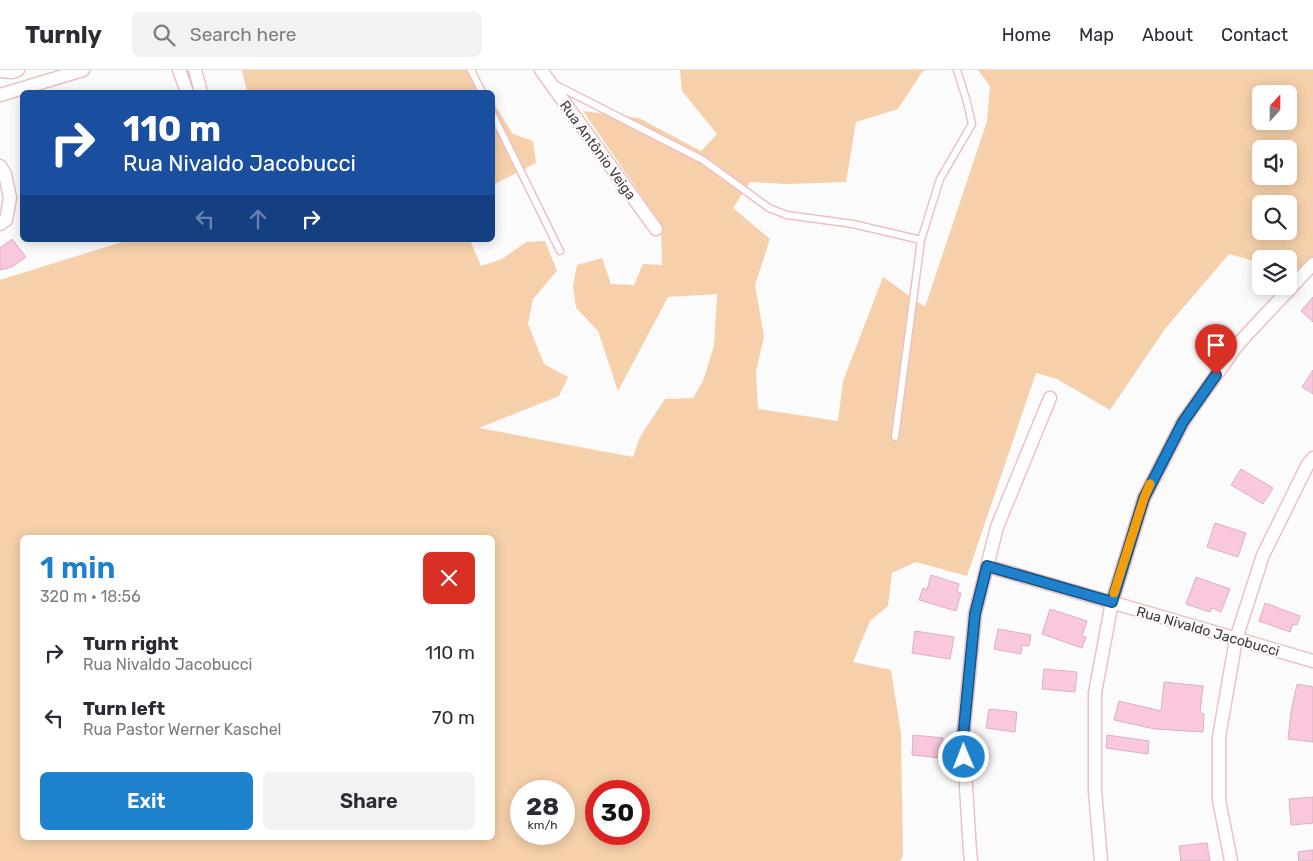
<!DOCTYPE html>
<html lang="en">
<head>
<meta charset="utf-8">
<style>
	:root { --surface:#fff; --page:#f2f2f3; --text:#2b2b33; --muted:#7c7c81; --line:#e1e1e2; --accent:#1e81cc }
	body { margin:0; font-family:Rubik,sans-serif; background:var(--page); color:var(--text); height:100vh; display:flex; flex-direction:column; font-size:19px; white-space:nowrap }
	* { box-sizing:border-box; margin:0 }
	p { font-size:16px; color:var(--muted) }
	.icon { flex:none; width:28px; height:28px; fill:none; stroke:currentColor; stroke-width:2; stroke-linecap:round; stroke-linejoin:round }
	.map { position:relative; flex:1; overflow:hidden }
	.side { position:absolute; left:20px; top:465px; width:475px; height:305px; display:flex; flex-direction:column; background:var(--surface); border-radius:8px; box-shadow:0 2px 12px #0003 }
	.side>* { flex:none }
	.hud { position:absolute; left:20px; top:20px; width:475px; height:152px; border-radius:8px; box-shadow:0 2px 12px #0003; background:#1a4fa0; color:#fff; overflow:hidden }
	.needle { width:32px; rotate:21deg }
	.fabs { position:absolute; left:1252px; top:15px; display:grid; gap:10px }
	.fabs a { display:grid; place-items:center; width:45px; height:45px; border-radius:8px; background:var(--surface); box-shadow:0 2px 12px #0003; font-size:25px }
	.speed { position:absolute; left:510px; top:710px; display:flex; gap:10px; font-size:25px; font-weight:700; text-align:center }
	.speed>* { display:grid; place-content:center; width:65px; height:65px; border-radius:50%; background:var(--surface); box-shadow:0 2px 12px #0003; line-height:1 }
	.speed small { font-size:12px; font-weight:400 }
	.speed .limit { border:8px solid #d22; background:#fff; color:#111 }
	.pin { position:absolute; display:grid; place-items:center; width:42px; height:42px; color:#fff; margin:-51px -21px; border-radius:50% 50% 50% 0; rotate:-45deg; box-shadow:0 0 5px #0007 }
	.pin .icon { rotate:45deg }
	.me { position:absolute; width:55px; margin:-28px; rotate:359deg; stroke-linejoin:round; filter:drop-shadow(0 0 4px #0008) }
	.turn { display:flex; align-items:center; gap:18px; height:105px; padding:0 20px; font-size:22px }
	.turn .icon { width:65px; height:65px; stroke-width:2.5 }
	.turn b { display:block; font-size:35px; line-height:42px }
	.lanes { display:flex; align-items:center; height:48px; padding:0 20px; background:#0003; justify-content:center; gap:25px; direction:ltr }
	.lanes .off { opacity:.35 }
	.round { display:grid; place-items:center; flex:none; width:52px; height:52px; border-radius:8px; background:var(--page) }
	.headline { display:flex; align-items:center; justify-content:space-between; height:85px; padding:0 20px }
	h1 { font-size:30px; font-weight:600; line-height:38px; color:var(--accent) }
	.cta { display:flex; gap:10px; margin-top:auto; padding:10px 20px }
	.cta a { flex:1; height:58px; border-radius:8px; background:var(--accent); color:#fff; font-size:20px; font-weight:600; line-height:58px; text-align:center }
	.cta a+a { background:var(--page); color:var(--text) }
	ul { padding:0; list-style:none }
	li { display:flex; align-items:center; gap:15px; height:65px; padding:0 20px }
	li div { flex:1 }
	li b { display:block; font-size:19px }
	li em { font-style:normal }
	header { display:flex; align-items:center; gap:30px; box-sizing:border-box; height:70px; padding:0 25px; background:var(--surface); border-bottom:1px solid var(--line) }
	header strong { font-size:24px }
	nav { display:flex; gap:28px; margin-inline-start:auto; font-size:18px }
	.search { width:350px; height:45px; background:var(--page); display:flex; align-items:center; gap:12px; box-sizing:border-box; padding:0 18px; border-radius:8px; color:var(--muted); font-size:19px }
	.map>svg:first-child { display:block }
</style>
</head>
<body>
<header>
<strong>Turnly</strong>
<div class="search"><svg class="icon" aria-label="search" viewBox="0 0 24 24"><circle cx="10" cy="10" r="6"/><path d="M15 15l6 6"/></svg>Search here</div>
<nav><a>Home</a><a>Map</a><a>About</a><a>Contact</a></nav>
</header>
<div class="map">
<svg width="1313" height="791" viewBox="0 0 1313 791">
	<rect width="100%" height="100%" fill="#fbfbfb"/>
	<path fill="#f5d0aa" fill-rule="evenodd" d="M242,0H472L487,22H247Z
		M680,0H927L922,2L898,39L856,52L846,112L786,114L750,112L733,138L770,169L755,215L764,266L756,302L758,339L838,351L843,311L883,207L925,237L987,51L990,16L978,0H1313V197L1303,205L1289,201V189H1261V193L1229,184L1165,259L1110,340L1057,309L1036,303L967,506L916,492L892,503L888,536L870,551L853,592L891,600L901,663L903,786L900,791H0V210L128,170H470L481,196L502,189L526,172L545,171L557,201L533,229L528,254L544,294L568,307L559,326L479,358L633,387L640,367L665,329L693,328L703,311L714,276L717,224L668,227L618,321L598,261L576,238L573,216L577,195L602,188L611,214L634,215L643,194L662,195L661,154L583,41L639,48L701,81L717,64L682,21ZM1261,24H1289V51H1261ZM1261,79H1289V106H1261ZM1261,134H1289V161H1261ZM22,468H492V768H22ZM521,721H564V764H521ZM596,721H639V764H596Z
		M492,31L513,64L533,71L536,93L493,115Z"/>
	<path fill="#f9c8de" stroke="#d8b2c2" d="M12,169L26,187L12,197L0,200V178Z
		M1313,227V252L1301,241Z
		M1313,300V324L1302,317Z
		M1241,399L1273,418L1263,434L1231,415Z
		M1215,453L1246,463L1238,487L1207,477Z
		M931,505L959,514L957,522L961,523L956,541L919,530L923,518L927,520Z
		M1196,507L1230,519L1221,542L1212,538L1210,542L1186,534Z
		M1265,533L1300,546L1297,555L1293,554L1290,562L1259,551Z
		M1050,539L1087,551L1082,566L1086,567L1082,578L1042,564Z
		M998,559L1031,565L1029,576L1022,575L1021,584L994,579Z
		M915,561L954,567L950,589L912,583Z
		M1044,599L1077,602L1075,622L1042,619Z
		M1164,612L1203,616L1200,643L1204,644L1203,662L1155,659L1114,650L1119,631L1161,641Z
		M1297,614L1313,617V672L1288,669L1291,642Z
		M989,639L1017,642L1015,662L986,658Z
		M913,665L943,668L941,688L912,685Z
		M1107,665L1149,671L1148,684L1106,678Z
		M1313,727V753L1291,755L1289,729Z
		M1207,773L1210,791H1181L1179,776Z
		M1313,780V791H1299L1298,782Z"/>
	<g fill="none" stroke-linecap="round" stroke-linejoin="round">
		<defs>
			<path id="service" d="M471,0L482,22
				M554,14L703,90L769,138L787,145L853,154L921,170
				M492,43L560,181
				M895,367L921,170L940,109L972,54L967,32L957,0"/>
			<path id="minor" d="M179,0L187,22
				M195,0L201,22
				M541,0L656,159
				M0,1L12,2L18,0
				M0,25L83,0
				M0,96L5,104L10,128L6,150L0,154
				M987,496L1313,591
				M971,791L970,782L963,667L975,544L997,457L1050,328
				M1101,791L1095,721V623L1112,532L1144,428L1183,352L1238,274L1313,194
				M1231,791L1219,730V667L1236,569L1263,485L1308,394L1313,388"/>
		</defs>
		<use href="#service" stroke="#edc1c3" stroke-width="9"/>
		<use href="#minor" stroke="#edc1c3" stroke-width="15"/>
		<use href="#service" stroke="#fff" stroke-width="6"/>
		<use href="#minor" stroke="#fff" stroke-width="12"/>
	</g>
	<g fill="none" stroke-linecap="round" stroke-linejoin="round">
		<defs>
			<path id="route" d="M964,687L963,668L975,544L987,496L1112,532L1144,428L1183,352L1216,305"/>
		</defs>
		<use href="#route" stroke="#145485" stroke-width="12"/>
		<use href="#route" stroke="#1e81cc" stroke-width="9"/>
		<path stroke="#f59e0b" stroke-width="9" d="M1114,523L1144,428L1150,414"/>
	</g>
	<g text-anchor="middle" stroke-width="4" stroke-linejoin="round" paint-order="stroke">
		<g font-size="14" fill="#483738" stroke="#fbfbfb">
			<text transform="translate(598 80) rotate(54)" y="5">Rua Antônio Veiga</text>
			<text transform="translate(1208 561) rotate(16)" y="5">Rua Nivaldo Jacobucci</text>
		</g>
	</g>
</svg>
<div class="fabs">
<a><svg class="needle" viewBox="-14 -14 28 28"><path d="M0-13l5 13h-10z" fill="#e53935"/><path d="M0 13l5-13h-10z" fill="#7c7c81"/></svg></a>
<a><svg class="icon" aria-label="sound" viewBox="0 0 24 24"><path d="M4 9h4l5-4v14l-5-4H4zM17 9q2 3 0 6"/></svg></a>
<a><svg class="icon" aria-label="search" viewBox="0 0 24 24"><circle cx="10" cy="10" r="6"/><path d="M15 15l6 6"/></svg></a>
<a><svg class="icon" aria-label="layers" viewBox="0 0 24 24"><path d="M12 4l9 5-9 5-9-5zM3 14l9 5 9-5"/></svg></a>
</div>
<div class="speed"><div>28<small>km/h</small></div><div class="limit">30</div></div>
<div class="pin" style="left:1216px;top:305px;background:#d93025"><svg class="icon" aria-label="arrive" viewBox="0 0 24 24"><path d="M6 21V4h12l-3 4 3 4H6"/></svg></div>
<svg class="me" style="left:964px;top:687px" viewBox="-20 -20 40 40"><circle r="17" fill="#1e81cc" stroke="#fff" stroke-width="3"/><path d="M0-11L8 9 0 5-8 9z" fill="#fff"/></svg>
<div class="hud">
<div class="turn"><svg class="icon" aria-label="right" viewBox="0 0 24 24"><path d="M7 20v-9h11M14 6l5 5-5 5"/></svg><div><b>110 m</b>Rua Nivaldo Jacobucci</div></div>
<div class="lanes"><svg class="icon off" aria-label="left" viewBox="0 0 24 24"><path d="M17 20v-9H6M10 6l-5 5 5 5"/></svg><svg class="icon off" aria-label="ahead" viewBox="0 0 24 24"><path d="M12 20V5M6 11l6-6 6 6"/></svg><svg class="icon" aria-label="right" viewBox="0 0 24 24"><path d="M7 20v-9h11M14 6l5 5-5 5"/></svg></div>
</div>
<section class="side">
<div class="headline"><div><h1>1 min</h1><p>320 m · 18:56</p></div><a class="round" style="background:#d93025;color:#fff"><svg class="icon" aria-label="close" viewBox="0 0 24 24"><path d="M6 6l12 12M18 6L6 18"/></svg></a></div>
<ul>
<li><svg class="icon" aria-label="right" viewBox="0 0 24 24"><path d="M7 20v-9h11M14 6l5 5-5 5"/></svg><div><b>Turn right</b><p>Rua Nivaldo Jacobucci</p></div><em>110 m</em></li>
<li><svg class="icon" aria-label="left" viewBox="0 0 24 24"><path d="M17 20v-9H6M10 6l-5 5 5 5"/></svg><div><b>Turn left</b><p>Rua Pastor Werner Kaschel</p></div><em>70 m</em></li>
</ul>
<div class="cta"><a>Exit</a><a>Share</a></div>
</section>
</div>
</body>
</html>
